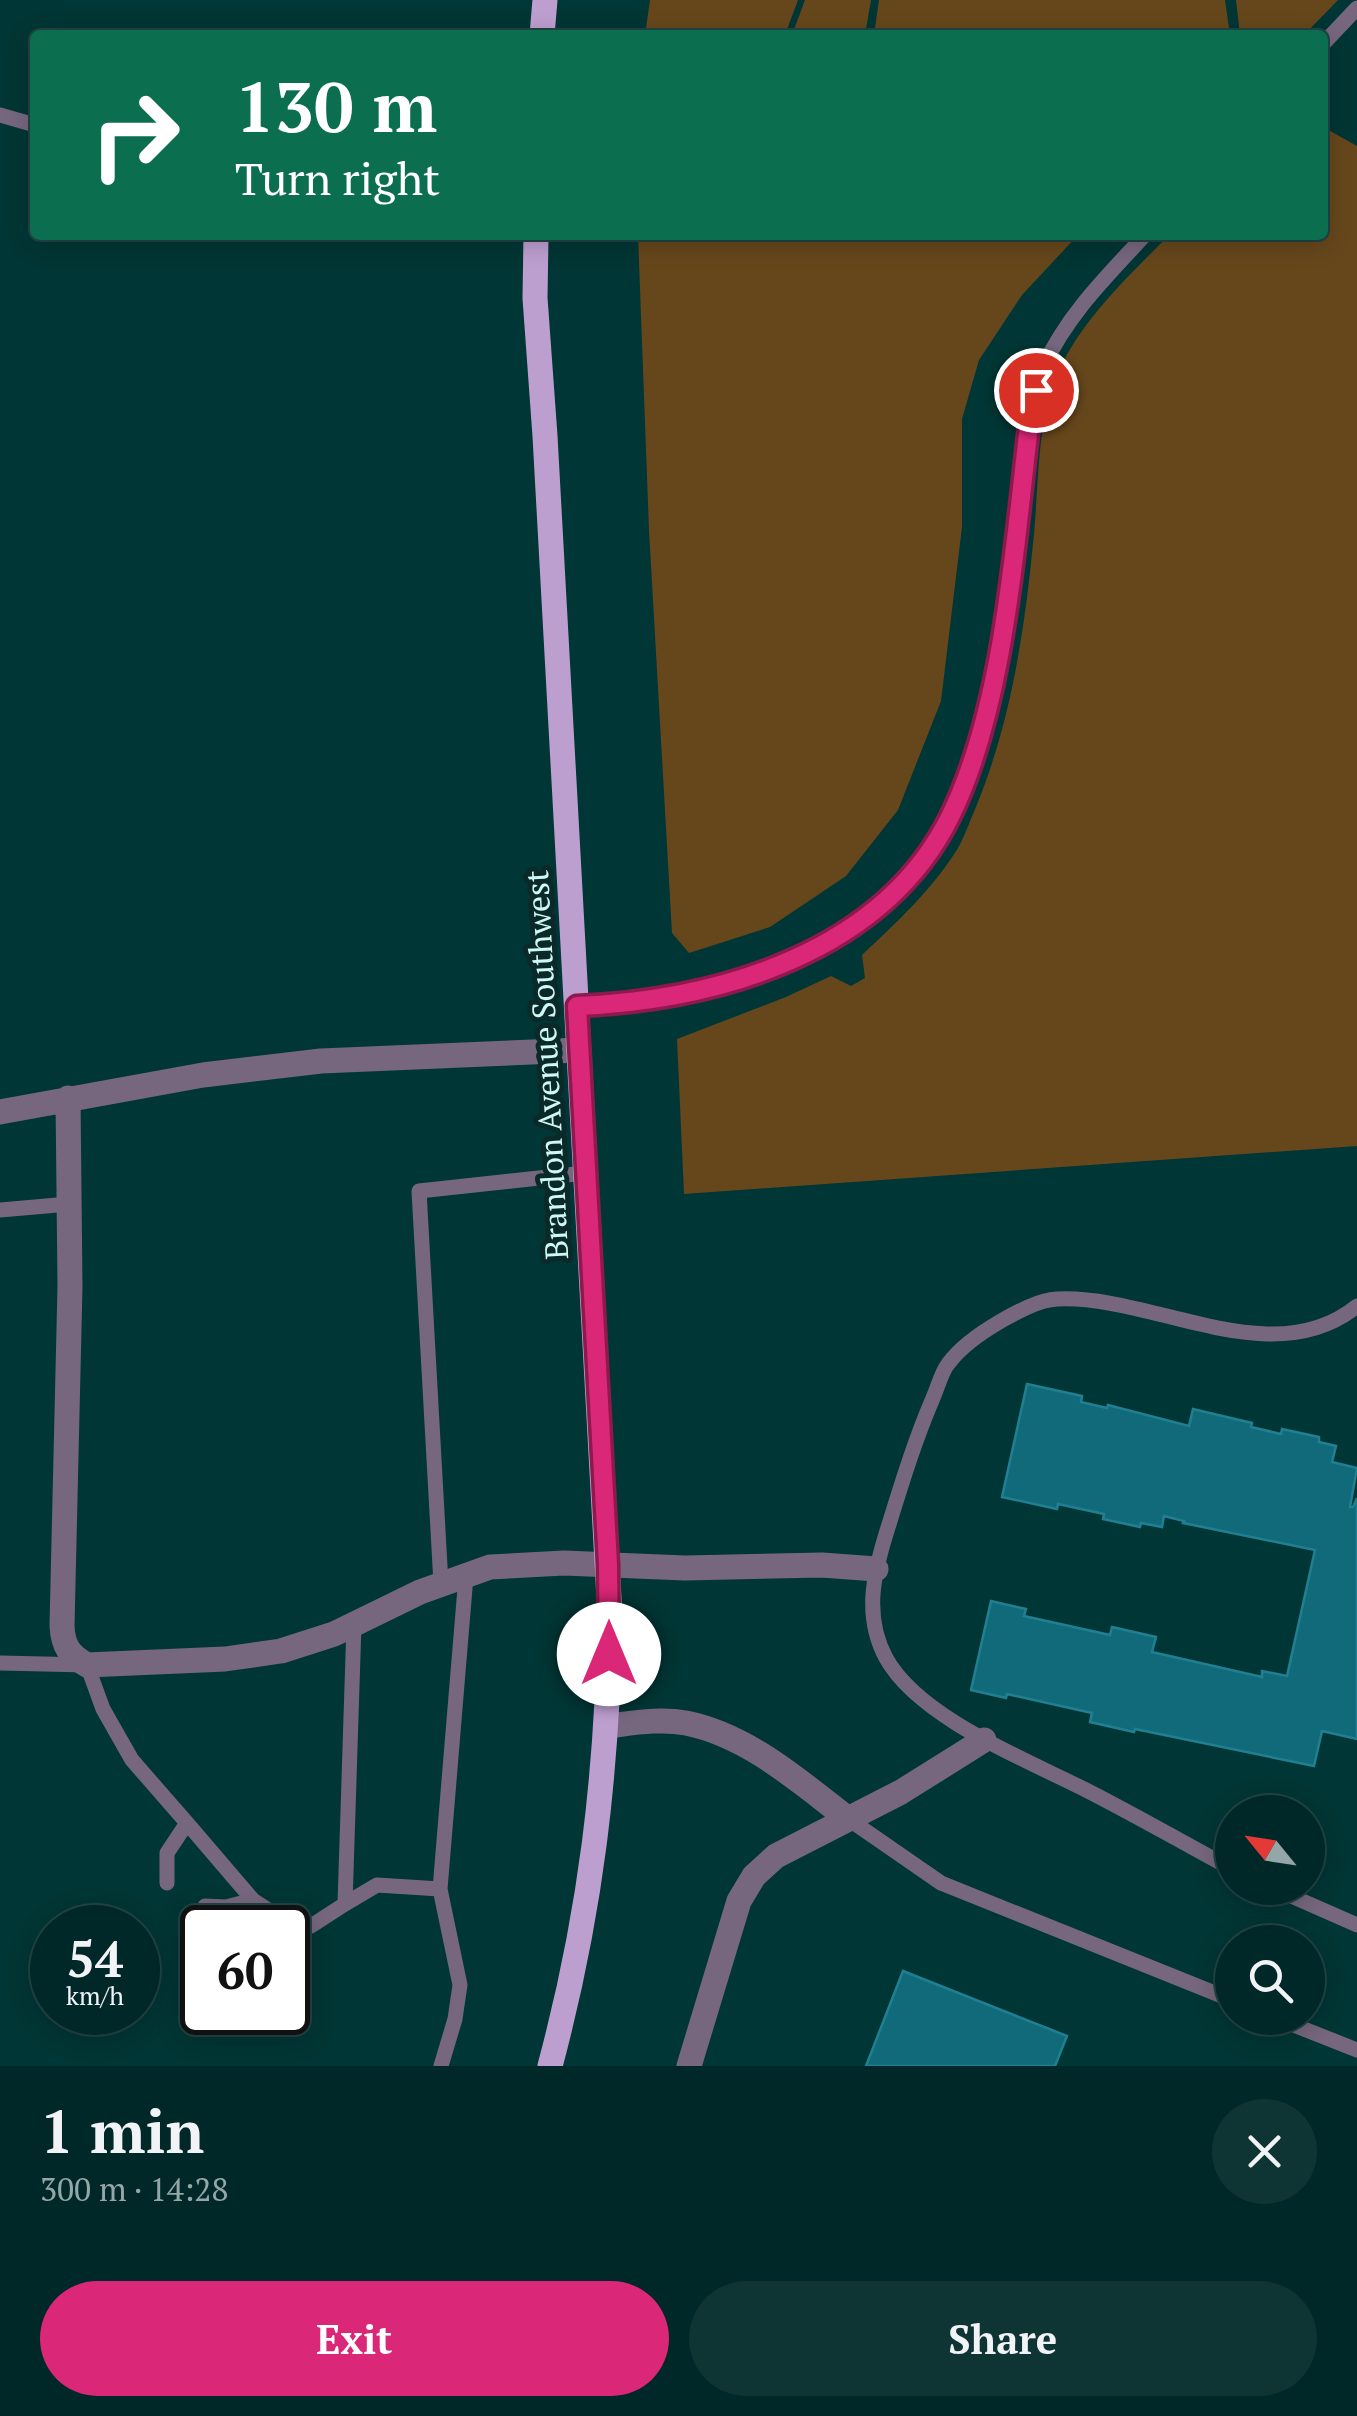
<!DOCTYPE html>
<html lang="en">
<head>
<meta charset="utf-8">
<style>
	:root { --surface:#002828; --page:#0e3434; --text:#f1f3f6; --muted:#95a6a8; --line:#224445; --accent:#db2777 }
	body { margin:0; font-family:"PT Serif",serif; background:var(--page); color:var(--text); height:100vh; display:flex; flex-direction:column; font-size:38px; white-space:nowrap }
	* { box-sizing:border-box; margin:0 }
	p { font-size:32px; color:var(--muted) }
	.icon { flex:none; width:55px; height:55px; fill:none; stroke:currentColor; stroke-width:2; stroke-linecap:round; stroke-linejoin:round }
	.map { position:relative; height:2066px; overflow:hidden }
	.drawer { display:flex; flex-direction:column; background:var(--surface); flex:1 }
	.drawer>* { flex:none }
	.hud { position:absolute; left:30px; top:30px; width:1298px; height:210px; border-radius:10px; box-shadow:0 5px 25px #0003,0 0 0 2px var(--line); background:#0b6e4f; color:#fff; overflow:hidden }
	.needle { width:65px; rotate:300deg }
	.fabs { position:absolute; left:1215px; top:1795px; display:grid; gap:20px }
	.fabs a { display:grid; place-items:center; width:110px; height:110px; border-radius:50%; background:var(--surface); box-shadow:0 5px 25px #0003,0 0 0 2px var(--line); font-size:50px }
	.speed { position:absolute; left:30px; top:1905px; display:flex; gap:20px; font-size:50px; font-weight:700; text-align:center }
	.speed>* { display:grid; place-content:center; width:130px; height:130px; border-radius:50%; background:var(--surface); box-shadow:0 5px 25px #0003,0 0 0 2px var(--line); line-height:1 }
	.speed small { font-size:25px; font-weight:400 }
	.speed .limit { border:5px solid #111; border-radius:15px; background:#fff; color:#111 }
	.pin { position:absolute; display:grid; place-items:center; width:85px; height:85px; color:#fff; margin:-42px; border:5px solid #fff; border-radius:50%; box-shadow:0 2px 10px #0007 }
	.me { position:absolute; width:110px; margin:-55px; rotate:0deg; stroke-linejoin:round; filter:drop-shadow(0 0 8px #0008) }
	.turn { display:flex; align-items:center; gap:35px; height:210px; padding:0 40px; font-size:45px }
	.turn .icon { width:130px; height:130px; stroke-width:2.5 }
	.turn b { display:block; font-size:70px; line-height:85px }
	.round { display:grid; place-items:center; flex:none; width:105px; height:105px; border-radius:52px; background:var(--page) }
	.summary { display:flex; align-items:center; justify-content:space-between; height:170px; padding:0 40px }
	h1 { font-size:60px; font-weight:600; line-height:75px }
	.button { display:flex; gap:20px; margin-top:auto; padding:20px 40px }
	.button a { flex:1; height:115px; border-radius:60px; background:var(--accent); color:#fff; font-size:40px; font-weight:600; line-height:115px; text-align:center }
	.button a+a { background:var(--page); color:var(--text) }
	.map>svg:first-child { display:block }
</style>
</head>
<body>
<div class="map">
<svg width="1357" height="2066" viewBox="0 0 1357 2066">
	<rect width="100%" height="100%" fill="#003635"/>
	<path fill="#66471c" d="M650,0H798L785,35H645Z
		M805,0H871L865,35H792Z
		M879,0H1225L1230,35H874Z
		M1236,0H1338L1304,35H1240Z
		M1323,127L1357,146V1146L684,1194L677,1039L786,997L831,976L851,986L865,978L862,955C897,922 932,890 958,848C965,836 970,820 976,807C1012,719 1025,627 1034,534C1039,480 1037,419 1059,370C1084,317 1129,276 1169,235H1322Z
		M638,235H1078L1022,295L979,360L962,419V527L941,701L898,810L846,876L770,927L689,953L672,933L649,530Z"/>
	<path fill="#106a79" stroke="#208092" stroke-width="2.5" d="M1027,1384L1082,1396L1081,1402L1107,1408L1108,1405L1189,1426L1193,1409L1252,1423L1251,1427L1281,1434L1282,1429L1319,1437V1442L1336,1446L1332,1462L1357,1468L1350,1507H1353L1357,1498V1739L1322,1731L1314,1766L1135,1729L1134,1732L1090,1722L1092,1713L1007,1694L1006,1698L971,1690L991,1601L1026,1609L1024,1616L1110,1635L1112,1627L1156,1637L1152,1652L1262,1677V1671L1287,1676L1315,1550L1183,1523L1184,1521L1164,1516L1162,1527L1141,1523L1140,1527L1103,1519L1104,1514L1058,1504L1057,1509L1002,1497Z
		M903,1971L1067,2036L1055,2066H866Z"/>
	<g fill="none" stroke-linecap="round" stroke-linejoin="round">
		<path stroke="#76677e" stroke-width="15" d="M1322,45L1357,8
			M0,115L35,125
			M577,1006C718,999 883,954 950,816C987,741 999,656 1009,575C1015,535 1020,495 1025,454C1029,425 1031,393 1044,366C1067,315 1108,275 1145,235
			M0,1210L69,1204
			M441,1584L419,1191L585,1173
			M0,1663L87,1665L103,1709L132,1760L187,1823L253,1900L288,1923L311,1926L345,1904L354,1624
			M847,1818L941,1883L1232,2000
			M1232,1869C1184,1843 1135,1815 1086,1790C1027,1760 919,1718 886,1658C864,1617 873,1576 886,1534C900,1489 914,1442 933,1398C938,1387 941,1373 948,1364C961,1346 982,1332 1001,1321C1017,1312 1038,1300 1057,1299C1152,1294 1272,1375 1357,1306
			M167,1883V1853L187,1823
			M1273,1888L1357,1925
			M345,1904L377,1885L440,1889
			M205,1906L226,1907L253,1900
			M1276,2018L1357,2050
			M441,2066L455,2019L460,1985L440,1889L466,1576"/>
		<path stroke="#76677e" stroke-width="25" d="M68,1098L70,1286L62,1626C63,1646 69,1655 87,1665L225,1659L281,1651L334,1634L420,1592L490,1567L564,1563L685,1568L822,1565L876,1569
			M0,1112L203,1075L321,1061L579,1050
			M608,1726C633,1723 660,1718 686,1723C747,1735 799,1781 847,1818
			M689,2066L739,1901L754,1876L776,1856L901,1792L984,1740"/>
		<path stroke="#bd9fcf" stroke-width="25" d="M542,35L545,0
			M536,235L535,298L545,436L610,1617C607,1776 591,1913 550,2066"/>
	</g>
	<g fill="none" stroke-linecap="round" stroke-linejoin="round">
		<defs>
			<path id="route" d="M609,1654L608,1564L577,1006C718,1000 882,953 950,817C1006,704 1015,535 1031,410L1036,390"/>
		</defs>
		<use href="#route" stroke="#8e194d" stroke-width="25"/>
		<use href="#route" stroke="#db2777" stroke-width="18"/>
	</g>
	<g text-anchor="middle" stroke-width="10" stroke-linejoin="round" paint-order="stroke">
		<g font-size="32" fill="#cef9f7" stroke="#0b2928">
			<text transform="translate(547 1065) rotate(-93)" y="11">Brandon Avenue Southwest</text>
		</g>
	</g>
</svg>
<div class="fabs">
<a><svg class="needle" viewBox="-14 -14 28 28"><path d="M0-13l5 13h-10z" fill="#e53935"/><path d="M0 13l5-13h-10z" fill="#95a6a8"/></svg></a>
<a><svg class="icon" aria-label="search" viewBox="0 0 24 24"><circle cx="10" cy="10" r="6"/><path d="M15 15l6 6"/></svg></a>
</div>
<div class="speed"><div>54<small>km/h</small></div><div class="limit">60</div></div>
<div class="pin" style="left:1036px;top:390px;background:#d93025"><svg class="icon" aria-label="arrive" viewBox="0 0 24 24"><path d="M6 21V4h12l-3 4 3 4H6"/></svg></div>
<svg class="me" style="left:609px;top:1654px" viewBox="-20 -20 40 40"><circle r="19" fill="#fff"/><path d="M0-13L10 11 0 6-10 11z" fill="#db2777"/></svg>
<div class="hud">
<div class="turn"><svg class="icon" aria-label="right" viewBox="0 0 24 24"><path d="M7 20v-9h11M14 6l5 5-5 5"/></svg><div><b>130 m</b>Turn right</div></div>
</div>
</div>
<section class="drawer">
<div class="summary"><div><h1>1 min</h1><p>300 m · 14:28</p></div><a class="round"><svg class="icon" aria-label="close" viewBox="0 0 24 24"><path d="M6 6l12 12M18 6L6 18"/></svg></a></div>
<div class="button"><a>Exit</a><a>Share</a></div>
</section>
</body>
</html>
